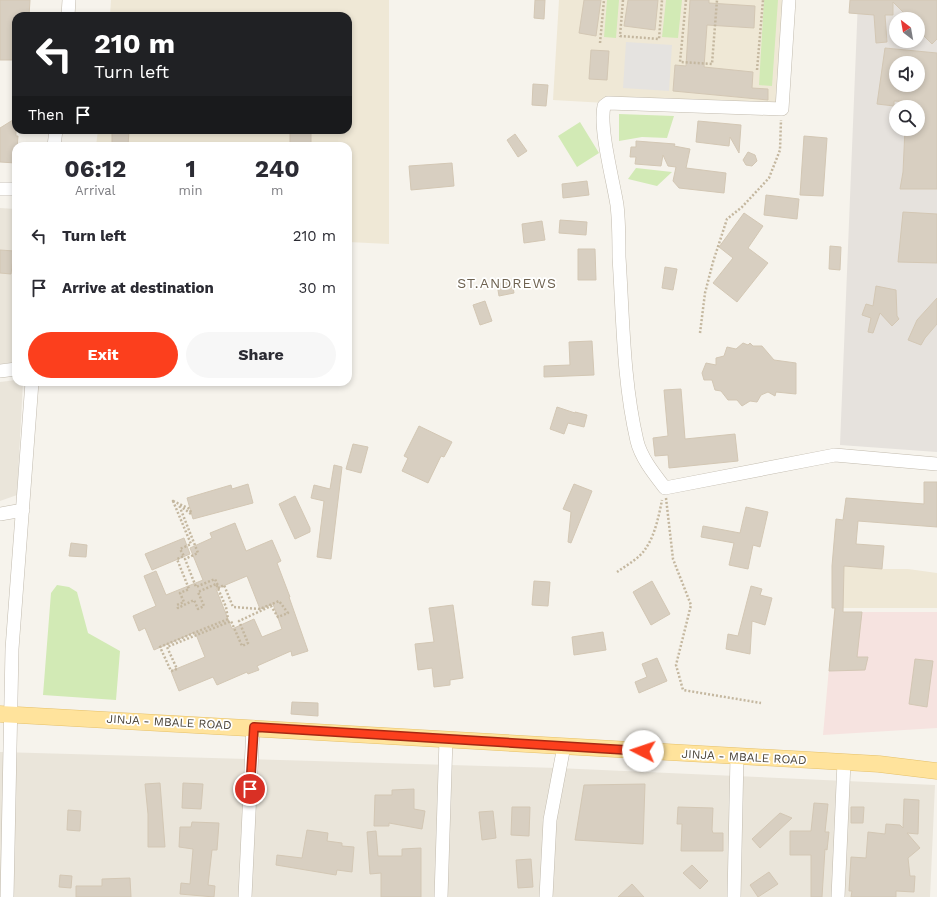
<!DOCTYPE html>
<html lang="en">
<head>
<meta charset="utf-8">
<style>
	:root { --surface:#fff; --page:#f7f7f7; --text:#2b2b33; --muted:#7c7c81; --accent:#fc3f1d }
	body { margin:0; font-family:"Work Sans",sans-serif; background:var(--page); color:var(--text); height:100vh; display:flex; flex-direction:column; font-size:15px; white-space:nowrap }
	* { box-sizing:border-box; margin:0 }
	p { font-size:13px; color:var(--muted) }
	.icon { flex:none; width:22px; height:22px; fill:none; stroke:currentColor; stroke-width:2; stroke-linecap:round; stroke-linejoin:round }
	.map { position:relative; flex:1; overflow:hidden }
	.panel { position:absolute; left:12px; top:142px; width:340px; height:244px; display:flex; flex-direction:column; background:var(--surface); border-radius:12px; box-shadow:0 2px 6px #0003 }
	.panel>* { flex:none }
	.hud { position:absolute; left:12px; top:12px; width:340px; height:122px; border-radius:12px; box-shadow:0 2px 6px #0003; background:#202124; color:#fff; overflow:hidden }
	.needle { width:26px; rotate:329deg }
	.buttons { position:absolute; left:889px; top:12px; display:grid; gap:8px }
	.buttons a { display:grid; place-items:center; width:36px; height:36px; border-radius:50%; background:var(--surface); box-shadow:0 2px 6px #0003; font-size:20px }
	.pin { position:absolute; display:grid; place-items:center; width:34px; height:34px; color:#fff; margin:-17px; border:2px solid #fff; border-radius:50%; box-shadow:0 1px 4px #0007 }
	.me { position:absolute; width:44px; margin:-22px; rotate:274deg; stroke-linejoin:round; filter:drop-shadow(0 0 3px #0008) }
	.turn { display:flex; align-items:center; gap:14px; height:84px; padding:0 16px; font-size:18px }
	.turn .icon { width:52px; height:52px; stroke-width:2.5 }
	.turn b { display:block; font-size:28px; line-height:34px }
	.then { display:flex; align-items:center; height:38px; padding:0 16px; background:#0003; gap:8px; font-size:15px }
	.eta { display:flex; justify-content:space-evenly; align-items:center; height:68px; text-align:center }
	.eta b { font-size:24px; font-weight:700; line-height:28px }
	.primary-button { display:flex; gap:8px; margin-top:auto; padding:8px 16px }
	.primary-button a { flex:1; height:46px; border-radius:24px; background:var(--accent); color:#fff; font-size:16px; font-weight:700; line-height:46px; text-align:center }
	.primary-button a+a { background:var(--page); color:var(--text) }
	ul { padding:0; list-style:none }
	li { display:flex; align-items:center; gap:12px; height:52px; padding:0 16px }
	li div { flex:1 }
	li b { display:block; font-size:15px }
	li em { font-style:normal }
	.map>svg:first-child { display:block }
</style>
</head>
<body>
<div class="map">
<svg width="937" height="897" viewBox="0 0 937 897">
	<rect width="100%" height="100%" fill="#f6f3ec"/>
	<path fill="#eae5da" d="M0,208L16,209V362L0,364Z
		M16,380V382H23L17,495L0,501V382Z
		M0,752L557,768L935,785L930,897H0Z"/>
	<path fill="#e6e2dd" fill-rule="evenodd" d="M858,0H937V452L840,445ZM896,19H918V41H896ZM896,63H918V85H896ZM896,107H918V129H896Z"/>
	<path fill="#efe8d6" d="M111,0H389V244L348,242V146H96L98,130H348V16H110Z
		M559,0H790L783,113L553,100Z
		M844,566L882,569H908L937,573V608H832Z"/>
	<path fill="#f6e3e0" d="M834,612H937V728L823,735Z"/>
	<path fill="#d2eab5" d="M607,0H619L616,38L604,37Z
		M666,0H682L678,38L662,37Z
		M764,0H778L772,86L759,85Z
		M619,114L674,116L667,138L642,137L619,141Z
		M580,122L599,153L577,167L558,136Z
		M636,168L672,172L657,186L628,179Z
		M57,585L69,587L77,592L88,633L120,651L116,700L43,695L51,593Z"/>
	<path fill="#e5e3e0" d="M626,42L672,45L669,91L623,88Z"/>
	<path fill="#d8cfc1" stroke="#d3c7b4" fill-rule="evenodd" d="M0,0H30L29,16H16V60H0Z
		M535,0H545L544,19L534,18Z
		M584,0H601L596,36L579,33Z
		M628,0H658L655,30L624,26Z
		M690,0H709V3L755,6L754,28L707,25L704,67L753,72L752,88L768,89V100L673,91L675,65L686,66Z
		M850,0H937V39L932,44L918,30V19H910L893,2V15H885L887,42L876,43L874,15L849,13Z
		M885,48L937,53V189H900L903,172L905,129H918V104H913V102L894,101V106L877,104ZM896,63H918V85H896Z
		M591,50L609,51L607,80L589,79Z
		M533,84L548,85L546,106L532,105Z
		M16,118V136H18L16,163L0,162V128Z
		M698,121L741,125L739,153L730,137L729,146L696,142Z
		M112,130H129L128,146H112Z
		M290,130H311V146H290Z
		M515,134L527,151L518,157L507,140Z
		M804,136L827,138L823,196L800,195Z
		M636,141L675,144L674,146L690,149L686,168L726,173L724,193L679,188L673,181L676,167L668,166L663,155L661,166L635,164L636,157H630L631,147H636Z
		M748,152L755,155L757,161L752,166L746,165L743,160Z
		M452,163L454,186L411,190L409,166Z
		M587,181L589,195L563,198L562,184Z
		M766,195L799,199L797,219L764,215Z
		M903,212L937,214V263L898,262Z
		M744,213L763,226L748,248L768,263L737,302L713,283L733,258L719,247Z
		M560,220L587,222L586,235L559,233Z
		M542,221L545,240L524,243L522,224Z
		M830,246L841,247L840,270L829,269Z
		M578,249H595L596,280H578Z
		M0,250L14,251L11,274L0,273Z
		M665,267L677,269L673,290L662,288Z
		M512,281L514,293L499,296L497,284Z
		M876,286L896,290L897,316L899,319L892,326L880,313L873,333L868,332L871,318L862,315L866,304L873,306Z
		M937,298V324L925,338L921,345L908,340L917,320Z
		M485,301L492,321L480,325L473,305Z
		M592,341L594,375L544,377V366L570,365L569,342Z
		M743,343L748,345L750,343L753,346H762L774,360L796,363V394L776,392L775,396L768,392L761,395L757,402L750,401L742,406L737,400H728L721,391L715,390L712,380H704L702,373L706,363L716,365V358L724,356L727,347L736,349Z
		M681,389L685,439L735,434L738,461L669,468L668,455L655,456L653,438L668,436L664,390Z
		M557,407L575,413V412L587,415L584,427L568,423L564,434L550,429Z
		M419,426L452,442L444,457L441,456L428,483L402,471L408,458L404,456Z
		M353,444L368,447L361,473L346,469Z
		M334,465L342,467L331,559L317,557L324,501L311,498L314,485L330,489Z
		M924,482H937V527L858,521L856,544L884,546L882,569L844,566L843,612H862L857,657H868L865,670L829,671L835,608H832V566L836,519L843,520L846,498L924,504Z
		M248,484L253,503L193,519L187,498L231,485L232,489Z
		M574,484L592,491L571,543L568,542L571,512L563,509Z
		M295,496L310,528V532L295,539L279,504Z
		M746,507L768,512L760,547L753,545L748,569L729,565L734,543L701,537L703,526L740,533Z
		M235,523L246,551L272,540L281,561L277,563L290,597H289L308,651L292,656L291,651L257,666L259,670L248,674L247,672L217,685L213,677L179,691L171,671L205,657L195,632L154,650L145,628L139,631L133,616L156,606L144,576L156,571L166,595L203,580L190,548L212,538L210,533ZM247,576L260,609L273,604L282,629L262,637L254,619L232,629L216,589Z
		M184,538L190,554L152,570L145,554Z
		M71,543L87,545L86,557L69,556Z
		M534,581L550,582L548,606L532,605Z
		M652,581L670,614L651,625L633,592Z
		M751,586L762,589L760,595L772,598L765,625L752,621L750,654L726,649L728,634L738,636Z
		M453,605L463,678L450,680V685L434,687L432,668L418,670L415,644L434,642L429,608Z
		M603,632L606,650L574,655L572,637Z
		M657,658L667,681L639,693L635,682L647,677L642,664Z
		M915,659L933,661L927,707L909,704Z
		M292,702L318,703V716L291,714Z
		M160,783L165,847H148V814L145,784Z
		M183,783L203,784L201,809L182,808Z
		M645,784L643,844L575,840L584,785Z
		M414,789V809L425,811L422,829L389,823V826H374L375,795H392V790Z
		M904,799L919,800L918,834L907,833L920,848L908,858L910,876H915L914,892L896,891V897H851L852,891H849L851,857L866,858L868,832L885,834L886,824L900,825L903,828Z
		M814,803L828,804L825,832H829L827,850L825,849L822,897H811V855H790V831H811Z
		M512,807H530L529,836L511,835Z
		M678,807L713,808L712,830L713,833H723V851H681L682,824H677Z
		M851,807H864L863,823H851Z
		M68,810L81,811L80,831L67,830Z
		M493,811L496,838L482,840L479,812Z
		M780,813L792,818L760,848L752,839Z
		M192,822L219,823L217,850H212L208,885L215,886L214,897L180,894L181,883L190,884L193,849L179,847L180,827H191Z
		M307,830L328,833L327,841L342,843V846L354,847L352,872L337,870L336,875L276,865L277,855L302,858Z
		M376,831L378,856H402V849L421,848V897H381V873L370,874L367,832Z
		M531,859L533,887L518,888L516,860Z
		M692,865L708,881L700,889L683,873Z
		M769,872L778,884L758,897L750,885Z
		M60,875L72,876L71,888L59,887Z
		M130,878L131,897H76V886H102V879Z
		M632,884L644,897H618Z"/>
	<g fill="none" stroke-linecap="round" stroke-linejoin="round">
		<defs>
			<path id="minor" d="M789,0L782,109L608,103L604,106C599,128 613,180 617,205C619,222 619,240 619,257C623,318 623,381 637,441C641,458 655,475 665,488L835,455L937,464
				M68,16L69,0
				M54,146L56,130
				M0,189H16
				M0,371L16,369
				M0,514L23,510
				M7,897L12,649L32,382
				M245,897L253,727
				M441,897L446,739
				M546,897L550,820L564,746
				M734,897L737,756
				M838,897L844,762"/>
			<path id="major" d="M0,714L879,764L937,771"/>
		</defs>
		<use href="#minor" stroke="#c2bbae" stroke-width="14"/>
		<use href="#major" stroke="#e6c16a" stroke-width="17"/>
		<path stroke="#c4b79f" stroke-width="2.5" stroke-dasharray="2 2" stroke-linecap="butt" d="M623,0L620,36L659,39L662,0
			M686,0L680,62L712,64L717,0
			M600,43L604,0
			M757,70L763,0
			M700,333L705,293L713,262L727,219L742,207L769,178L780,150L781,120
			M666,498L673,559L691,605L676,665L683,690L761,703
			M173,501L190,509L191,514L179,505L198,553L185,559L196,587L215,579L219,588L224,585L233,607L260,609L279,601L288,613L278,617L271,606L239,621L248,643L242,646L231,621L167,647L177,669L171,671L160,647L228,619L226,607L216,584L198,592L204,606L198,609L194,600L178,608L177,605L184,602L180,593L189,589L177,559L184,556L180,549L191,544Z
			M617,572C627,565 640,558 646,548C655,535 659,515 662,500"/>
		<use href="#minor" stroke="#fff" stroke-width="13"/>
		<use href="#major" stroke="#ffe39c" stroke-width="16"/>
	</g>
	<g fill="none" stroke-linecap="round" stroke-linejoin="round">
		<defs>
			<path id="route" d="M250,789L254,727L643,751"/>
		</defs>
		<use href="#route" stroke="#a42913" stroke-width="10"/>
		<use href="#route" stroke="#fc3f1d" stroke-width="7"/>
	</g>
	<g text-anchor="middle" stroke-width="3.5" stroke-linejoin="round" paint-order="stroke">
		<g font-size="12" fill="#4b4439" stroke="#fff">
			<text transform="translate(169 722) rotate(3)" y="4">JINJA - MBALE ROAD</text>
			<text transform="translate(744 757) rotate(3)" y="4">JINJA - MBALE ROAD</text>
		</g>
		<g font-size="14" letter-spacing="1" fill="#6e6250" stroke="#fff">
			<text x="507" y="288">ST.ANDREWS</text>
		</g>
	</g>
</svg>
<div class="buttons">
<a><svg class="needle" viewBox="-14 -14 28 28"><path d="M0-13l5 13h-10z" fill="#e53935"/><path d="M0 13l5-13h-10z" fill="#7c7c81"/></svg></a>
<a><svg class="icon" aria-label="sound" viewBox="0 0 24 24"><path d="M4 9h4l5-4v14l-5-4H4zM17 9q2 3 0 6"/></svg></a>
<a><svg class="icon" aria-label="search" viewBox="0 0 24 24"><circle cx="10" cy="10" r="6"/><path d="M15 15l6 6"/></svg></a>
</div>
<div class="pin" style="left:250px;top:789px;background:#d93025"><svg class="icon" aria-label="arrive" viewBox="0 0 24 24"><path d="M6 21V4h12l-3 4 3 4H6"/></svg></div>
<svg class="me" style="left:643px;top:751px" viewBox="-20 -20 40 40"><circle r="19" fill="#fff"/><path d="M0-13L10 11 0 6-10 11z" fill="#fc3f1d"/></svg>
<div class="hud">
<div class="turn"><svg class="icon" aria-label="left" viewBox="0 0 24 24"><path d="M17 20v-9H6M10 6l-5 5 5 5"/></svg><div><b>210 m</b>Turn left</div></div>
<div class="then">Then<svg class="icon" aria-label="arrive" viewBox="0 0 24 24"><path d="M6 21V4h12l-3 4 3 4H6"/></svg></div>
</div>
<section class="panel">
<div class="eta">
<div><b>06:12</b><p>Arrival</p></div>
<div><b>1</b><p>min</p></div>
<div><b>240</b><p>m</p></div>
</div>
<ul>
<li><svg class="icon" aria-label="left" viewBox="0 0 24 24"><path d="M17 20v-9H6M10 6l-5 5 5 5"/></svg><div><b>Turn left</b></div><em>210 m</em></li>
<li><svg class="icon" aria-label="arrive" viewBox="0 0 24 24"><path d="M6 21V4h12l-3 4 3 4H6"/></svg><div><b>Arrive at destination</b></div><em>30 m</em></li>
</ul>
<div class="primary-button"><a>Exit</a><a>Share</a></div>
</section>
</div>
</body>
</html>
